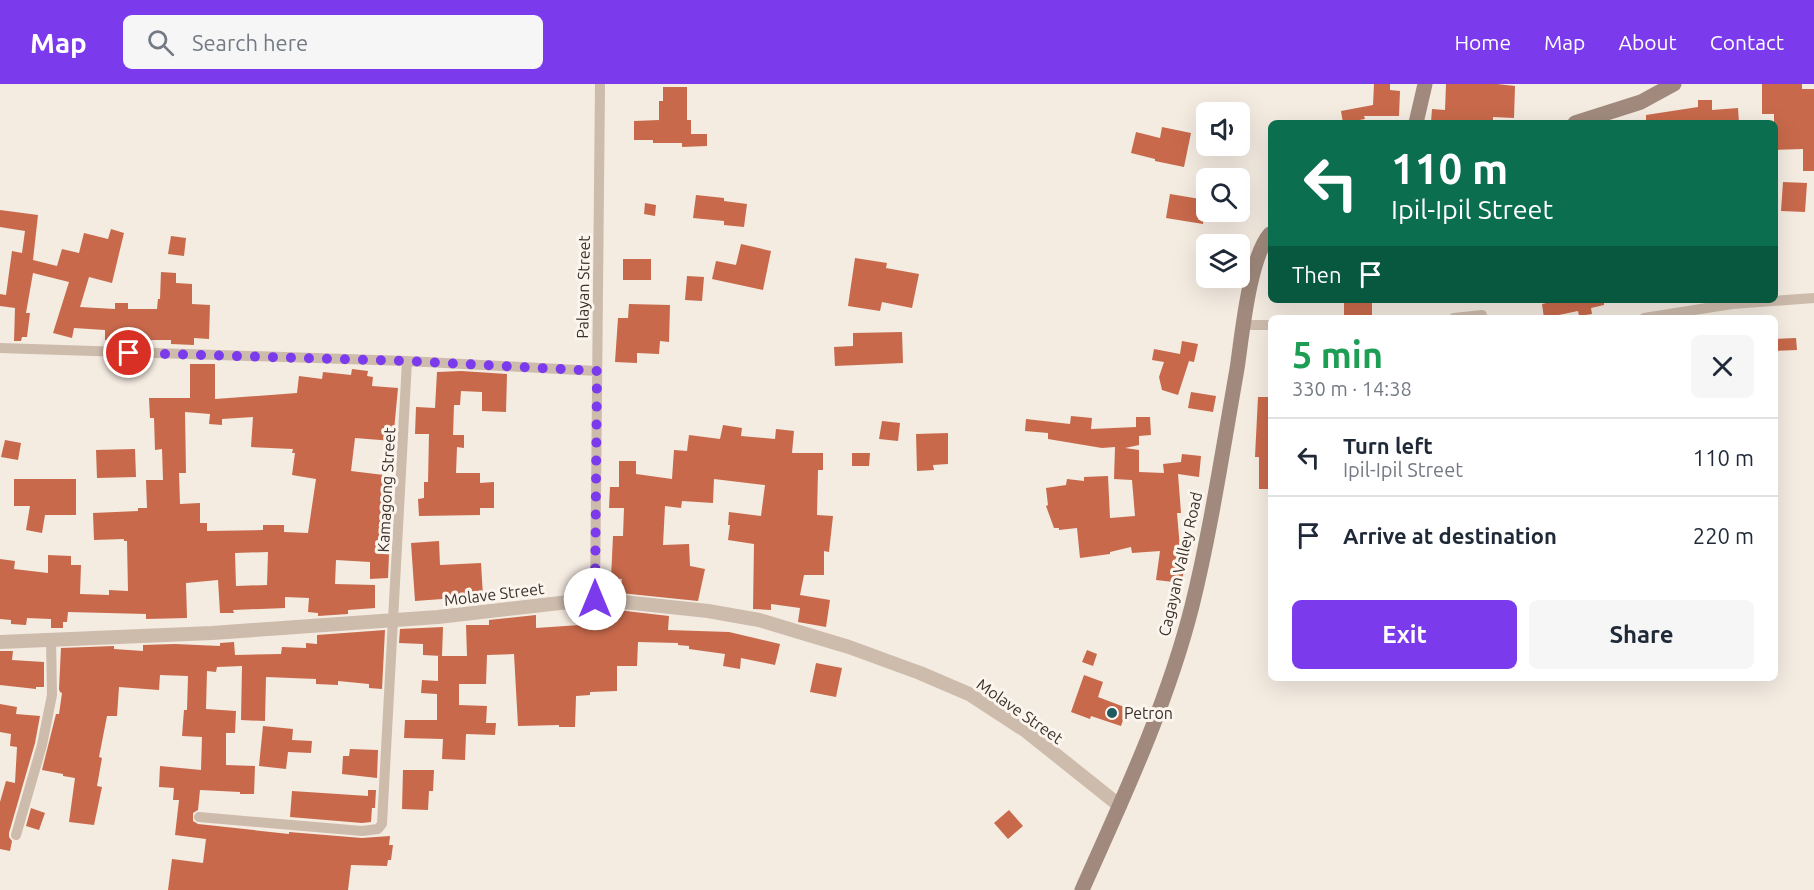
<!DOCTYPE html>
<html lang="en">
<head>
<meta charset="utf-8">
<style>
	:root { --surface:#fff; --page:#f6f6f7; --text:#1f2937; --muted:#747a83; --line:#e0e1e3; --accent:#7c3aed }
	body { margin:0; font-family:Ubuntu,sans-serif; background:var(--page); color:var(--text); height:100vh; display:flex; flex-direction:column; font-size:22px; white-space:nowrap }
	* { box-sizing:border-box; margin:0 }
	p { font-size:20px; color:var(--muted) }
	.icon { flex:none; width:33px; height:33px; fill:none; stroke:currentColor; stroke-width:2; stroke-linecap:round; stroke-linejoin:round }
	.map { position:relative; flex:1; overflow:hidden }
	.panel { position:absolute; left:1268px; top:231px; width:510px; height:366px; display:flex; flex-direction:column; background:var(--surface); border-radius:9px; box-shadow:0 6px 24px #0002 }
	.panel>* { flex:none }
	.guide { position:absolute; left:1268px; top:36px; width:510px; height:183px; border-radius:9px; box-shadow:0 6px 24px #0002; background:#0b6e4f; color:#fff; overflow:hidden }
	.buttons { position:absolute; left:1196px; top:18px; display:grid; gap:12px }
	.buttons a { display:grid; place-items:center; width:54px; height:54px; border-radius:9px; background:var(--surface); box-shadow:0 6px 24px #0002; font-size:30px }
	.pin { position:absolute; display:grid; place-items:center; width:51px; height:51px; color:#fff; margin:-26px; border:3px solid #fff; border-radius:50%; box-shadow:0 2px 6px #0007 }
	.me { position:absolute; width:66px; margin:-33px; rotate:0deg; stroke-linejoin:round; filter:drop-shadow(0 0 4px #0008) }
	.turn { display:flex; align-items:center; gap:21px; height:126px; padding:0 24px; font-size:27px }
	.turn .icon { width:78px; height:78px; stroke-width:2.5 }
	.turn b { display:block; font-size:42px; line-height:51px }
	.then { display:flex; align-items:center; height:57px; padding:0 24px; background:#0003; gap:12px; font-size:22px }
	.round { display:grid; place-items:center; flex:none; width:63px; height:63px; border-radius:9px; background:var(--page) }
	.summary { display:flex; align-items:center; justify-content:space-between; height:102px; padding:0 24px }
	h1 { font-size:36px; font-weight:700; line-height:45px; color:#1e9e55 }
	.button { display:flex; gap:12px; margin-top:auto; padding:12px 24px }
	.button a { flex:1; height:69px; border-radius:9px; background:var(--accent); color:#fff; font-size:24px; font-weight:700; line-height:69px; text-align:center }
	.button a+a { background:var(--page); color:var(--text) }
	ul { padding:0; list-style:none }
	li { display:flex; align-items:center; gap:18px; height:78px; padding:0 24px; border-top:2px solid var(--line) }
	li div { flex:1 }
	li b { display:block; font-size:22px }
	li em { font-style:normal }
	header { display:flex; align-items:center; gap:36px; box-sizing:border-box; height:84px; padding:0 30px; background:var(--accent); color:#fff }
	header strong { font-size:28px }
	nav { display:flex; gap:33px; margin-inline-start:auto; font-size:21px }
	.search { width:420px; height:54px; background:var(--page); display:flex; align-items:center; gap:15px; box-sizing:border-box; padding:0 21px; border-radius:9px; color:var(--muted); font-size:22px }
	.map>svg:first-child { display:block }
</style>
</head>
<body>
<header>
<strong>Map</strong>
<div class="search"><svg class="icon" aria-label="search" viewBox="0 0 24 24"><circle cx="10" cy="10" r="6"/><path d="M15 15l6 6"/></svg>Search here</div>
<nav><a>Home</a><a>Map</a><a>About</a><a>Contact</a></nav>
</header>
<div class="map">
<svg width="1814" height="806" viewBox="0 0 1814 806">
	<rect width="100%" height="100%" fill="#f4ebe1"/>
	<path fill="#c8694b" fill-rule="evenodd" d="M1374,0H1390V6L1400,7L1399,32H1364L1365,35L1343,39L1341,27L1373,21Z
		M1446,0H1497L1515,2L1514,34L1493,33V39L1431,38L1432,25L1445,26Z
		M1762,0H1802V5H1814V87H1803V65L1774,66V30H1762Z
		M663,3H687V36H691V50H707V62L682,63V59H653V56H634V37L659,36V17H663Z
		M1698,16H1712V26L1738,24L1739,39H1646V31L1698,23Z
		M1162,43L1191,49L1184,83L1155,77V75L1131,69L1136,48L1160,54Z
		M1783,98L1807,99L1805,128L1781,127Z
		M1170,110L1206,116L1203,140L1166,134Z
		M696,111L724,114V117L747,120L744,143L724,141V137L693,134Z
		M645,119L656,121L655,132L644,130Z
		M0,126L38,131L33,176L57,182L62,165L79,169L84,149L108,155L111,145L124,149L112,199L89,193L80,223L115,225V219H128V225H157L158,215H160L161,188L176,189V199L192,200V220L210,221L209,255L194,254V261L171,260V256H105V246L74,244L72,254L53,249L69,198L33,189L26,229H30L27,253H22L21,257H14L15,224L0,222V210L6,211L12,167L22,169L25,147L0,143Z
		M171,152L186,154L184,172L168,170Z
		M741,160L771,167L763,206L712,195L716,177L736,181Z
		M855,174L887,179L886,184L919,190L912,224L882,218L880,227L848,222Z
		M623,175H651V196H623Z
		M687,192L704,193L702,217L685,216Z
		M1560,216H1604V221L1591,224L1592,230L1579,232L1578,227L1544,234L1542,220Z
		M1344,218H1372V234H1344Z
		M629,220L670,221L669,258L660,257L659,270L637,269V279L615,278L618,234H628Z
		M902,248L903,279L835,282L834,263L853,262V249Z
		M1796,254L1797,266L1774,267V255Z
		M1182,257L1198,260L1194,278L1189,277L1178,311L1162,306L1159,293L1164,278L1152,276L1154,265L1180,270Z
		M190,280H215V315L297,309L299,292L322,295L323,288L351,291L352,285L368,287L367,292L373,293L372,302L398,304L393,357L355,354L351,387L392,392L386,447H390L388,494L370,495V478L336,476L335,500L375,501V524L348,526V530L318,532V529L308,528L309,514L285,513V524L233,526L234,529H220L218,496L186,499L187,534L146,535V530L68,528L67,538H63V544H51V535L27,534L26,541L11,540V536L0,535V475L15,477L14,485L48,489V471L71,472V481H81L80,510L109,511V506L128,507L127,457H124V455L94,456L93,429L138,427V424H147L146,396H163L162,365L155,366L154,334H150L149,314H190ZM185,328L210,330L209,340L222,341V335L253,333L251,363L293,365L292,369H295L292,391L316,395L308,449L284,448V441H263V446L207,447V439H200V419L180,420L179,389H186ZM268,468L267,501L236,502L235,469Z
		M461,287L507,290L506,328L482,327V308L461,307L460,321H454L453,351H464V364L457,363L456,389H480V399L494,398V424H480V431L419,432L418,415L424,414V398H428L429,350H415L416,323L435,324L437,288Z
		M1191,308L1216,312L1213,328L1188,324Z
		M1258,313H1270V405H1259V373H1255Z
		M1071,332L1092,334L1091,345L1136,343V333H1150L1151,351L1139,352V361L1125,364L1139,366V388L1164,389L1163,380L1181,378L1182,370L1201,372L1199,393L1178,390L1181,429H1177L1181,476L1185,477L1182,499L1156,496L1160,467L1132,469L1131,463L1110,468V470L1080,474L1077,444L1059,446V444H1054L1046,422L1048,421L1046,404L1066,401L1067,395L1084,397V393L1108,392L1110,434L1135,432L1132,396L1114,395L1115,363L1102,364L1048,355V349L1025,347L1026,335L1070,340Z
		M882,337L900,339L898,357L879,355Z
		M723,341L742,344L741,352L775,355L776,345L794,347L792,369H823V386H818L817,431L833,432L829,468L824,467V491H804L800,511L830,516L826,543L798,538L800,524L771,520V526L753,525L754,460L728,456L730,441H728L729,428L761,432L765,401L714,395L713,419L682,417L681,424L665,422L663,461L689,460L690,482L705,485L698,517L620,509L622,495L611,494L613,452H623L624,424H609L610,403H619V377H636V390L672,395L674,366L687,367L689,351L720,355Z
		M948,349V380L933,381L934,386L917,387L916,350Z
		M5,356L21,359L18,376L1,373Z
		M135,365L136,393L97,394L96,366Z
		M852,369H870L869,382H852Z
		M14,395H76V431H45L42,449L26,446L30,422H14Z
		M439,457L440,481L481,479L483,512L415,517L411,459Z
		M617,526L669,532L668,546L729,548L780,560L775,581L741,574L740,585L723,582L725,570L689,565V562L678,561V559L638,558L637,582H617V607L590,608V611L576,612L575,643H559V641L518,642L514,570L487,571L486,600H459V621L487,622L486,639H496L495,651L466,650L465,676L442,675L443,655L404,654L405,636H437V610L421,609L422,596L438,597V572H467L466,541H489V536L536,531V544L580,541L579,531Z
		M443,543L442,572L423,571V560L399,559L400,545Z
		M385,546L382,605L369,604V600L338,597V601L316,600V595L266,593L265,637L241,636L242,582L217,583L216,588L207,587L206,625L236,627L235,649H226V681L255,682L254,710H240V708L200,706L198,726L193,729V737L198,740L289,750V748L362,754L390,752L389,761H393L391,776H388L387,782L351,781L348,806H168L172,775L203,779L206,755L175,751L179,716H173L174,704L159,703L160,682L201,686L202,653L182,652L184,626H187L188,592L160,591L159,606L119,603L117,632H107L99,673L102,674L97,702L102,703L94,741L69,738L75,694L63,692V690L42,686L56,630H59L62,609L60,608L59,605L61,564L114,562V565L143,567V561L175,560L220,562V559L234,558L235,571L281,570L282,563L306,564V559L317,560V551Z
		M1087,566L1097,570L1093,582L1082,578Z
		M0,567H13L12,576L44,578V603H36V605L0,601Z
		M816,579L842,584L836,613L810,608Z
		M1084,591L1103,598L1098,613L1127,624L1121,642L1091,632L1090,635L1071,628Z
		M0,620L17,623L16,630L40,632L35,659L9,749V753L12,757L10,767L0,765V718L6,697L15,699L17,663L10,662L11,650L0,648Z
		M263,642L293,645L292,656L312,657L311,669L288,668L286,685L259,682Z
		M350,665L378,666L377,694L342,690L343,672H349Z
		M403,686H434L433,707H429L428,726L402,725Z
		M368,706H376L375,724H372L371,738L362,739L290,733L292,707L368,712Z
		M31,724L45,729L39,746L26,742Z
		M1009,726L1023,742L1008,755L994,739Z"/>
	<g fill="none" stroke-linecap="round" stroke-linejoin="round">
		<path stroke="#cdbbac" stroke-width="10" d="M1454,234L1482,231
			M1644,234L1732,220L1814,214
			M1244,241H1270
			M0,264L407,277L597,287
			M595,515L600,0
			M199,733L362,747L378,745L382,740L407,277
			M16,751L42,661L52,611L51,555"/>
		<path stroke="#cdbbac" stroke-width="14" d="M0,558L212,549L438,533L595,515L708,527L759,536L849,563L920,589L969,610L1026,647L1120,722"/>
		<path stroke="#a18a7d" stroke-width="15" d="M1416,39L1425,0
			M1575,39L1641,18L1674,0
			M1082,806C1123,714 1167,621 1192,522C1211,445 1223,364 1237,285C1242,252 1249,174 1270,150"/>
	</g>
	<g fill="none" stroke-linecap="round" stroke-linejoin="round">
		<path stroke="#7c3aed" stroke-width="10" stroke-dasharray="0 18" d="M129,269L407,277L597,287L595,515"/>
	</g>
	<circle fill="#1f5a5e" stroke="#fbf5ee" stroke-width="2" cx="1112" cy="629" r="6"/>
	<g text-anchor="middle" stroke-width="6" stroke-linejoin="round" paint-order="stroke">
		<g font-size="16" fill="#3b302b" stroke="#fbf5ee">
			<text transform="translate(583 203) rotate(-89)" y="6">Palayan Street</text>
			<text transform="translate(386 406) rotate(-87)" y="6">Kamagong Street</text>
			<text transform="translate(1180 480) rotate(-77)" y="6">Cagayan Valley Road</text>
			<text transform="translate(494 510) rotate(-7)" y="6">Molave Street</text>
			<text transform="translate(1020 627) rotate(35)" y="6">Molave Street</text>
		</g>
		<g font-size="16" fill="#3b302b" stroke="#fbf5ee" text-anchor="start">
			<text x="1124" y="635">Petron</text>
		</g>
	</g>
</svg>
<div class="buttons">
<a><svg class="icon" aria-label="sound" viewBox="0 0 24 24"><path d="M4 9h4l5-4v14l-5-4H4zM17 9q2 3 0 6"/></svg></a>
<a><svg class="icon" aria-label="search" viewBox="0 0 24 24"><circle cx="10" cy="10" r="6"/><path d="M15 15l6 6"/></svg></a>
<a><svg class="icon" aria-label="layers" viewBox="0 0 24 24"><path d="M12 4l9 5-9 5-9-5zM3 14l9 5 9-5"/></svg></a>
</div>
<div class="pin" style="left:129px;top:269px;background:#d93025"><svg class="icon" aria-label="arrive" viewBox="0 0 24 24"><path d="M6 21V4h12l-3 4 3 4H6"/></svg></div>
<svg class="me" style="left:595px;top:515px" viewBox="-20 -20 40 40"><circle r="19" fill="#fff"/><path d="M0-13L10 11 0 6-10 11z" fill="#7c3aed"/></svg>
<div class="guide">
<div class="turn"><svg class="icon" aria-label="left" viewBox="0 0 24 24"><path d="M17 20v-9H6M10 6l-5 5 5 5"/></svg><div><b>110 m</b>Ipil-Ipil Street</div></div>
<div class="then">Then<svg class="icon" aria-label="arrive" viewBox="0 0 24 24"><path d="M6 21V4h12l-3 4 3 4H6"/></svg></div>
</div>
<section class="panel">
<div class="summary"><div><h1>5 min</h1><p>330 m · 14:38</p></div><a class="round"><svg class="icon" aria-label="close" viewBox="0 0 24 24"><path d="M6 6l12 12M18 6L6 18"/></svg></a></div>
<ul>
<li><svg class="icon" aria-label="left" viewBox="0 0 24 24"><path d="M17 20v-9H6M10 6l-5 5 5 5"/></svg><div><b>Turn left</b><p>Ipil-Ipil Street</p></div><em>110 m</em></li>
<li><svg class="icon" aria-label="arrive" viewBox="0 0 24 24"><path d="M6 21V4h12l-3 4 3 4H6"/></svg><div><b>Arrive at destination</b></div><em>220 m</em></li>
</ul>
<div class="button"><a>Exit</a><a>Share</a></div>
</section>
</div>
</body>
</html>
